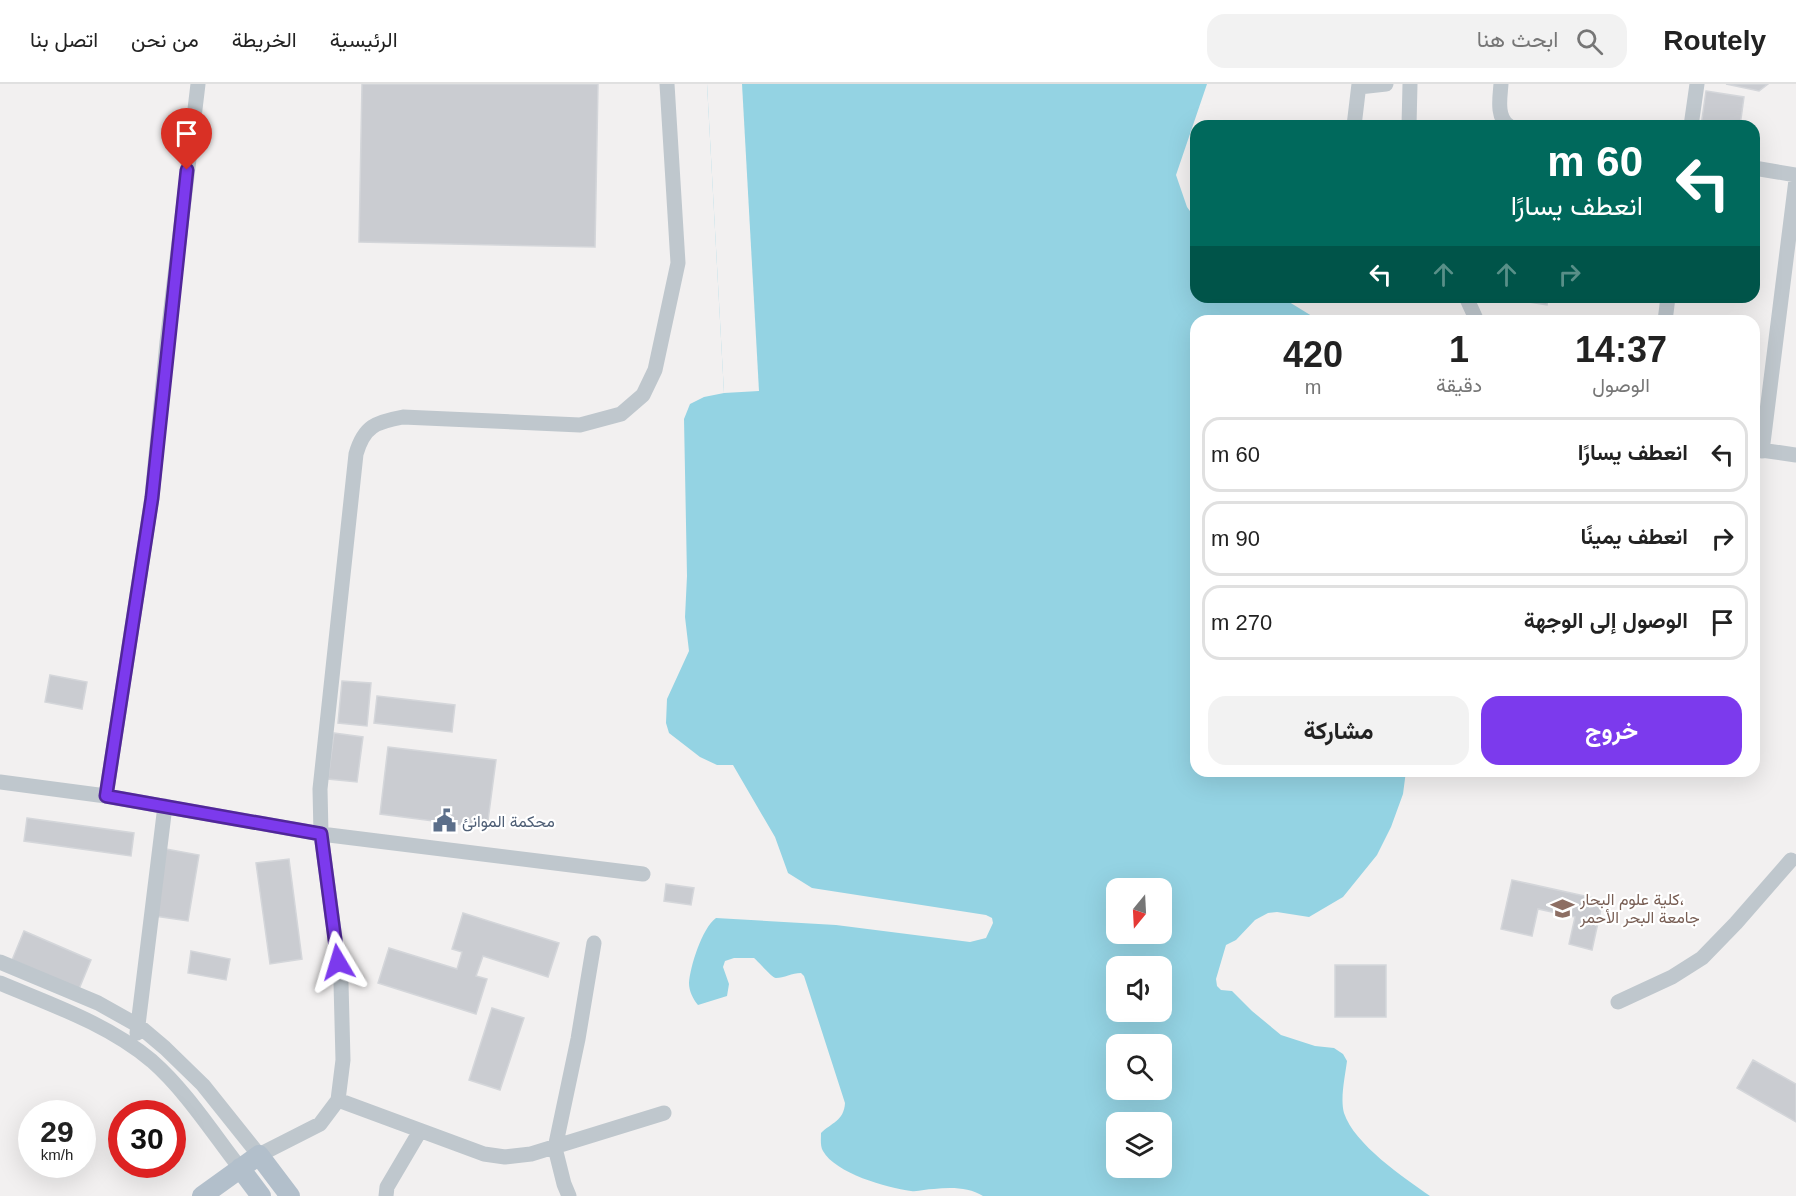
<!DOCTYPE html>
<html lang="ar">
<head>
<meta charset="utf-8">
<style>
	:root { --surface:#fff; --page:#f2f2f2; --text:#222; --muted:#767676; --line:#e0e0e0; --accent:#7c3aed }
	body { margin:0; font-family:Helvetica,Vazirmatn,sans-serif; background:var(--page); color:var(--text); direction:rtl; height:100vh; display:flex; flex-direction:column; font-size:22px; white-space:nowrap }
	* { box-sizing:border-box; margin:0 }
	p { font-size:20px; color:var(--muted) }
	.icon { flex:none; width:33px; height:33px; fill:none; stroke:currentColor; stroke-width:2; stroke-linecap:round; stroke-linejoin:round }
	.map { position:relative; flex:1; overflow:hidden; direction:ltr }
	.sheet { position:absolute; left:1190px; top:231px; width:570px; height:462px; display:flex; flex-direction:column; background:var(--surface); border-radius:18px; box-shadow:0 6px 24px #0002; direction:rtl }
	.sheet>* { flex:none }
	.top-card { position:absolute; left:1190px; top:36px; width:570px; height:183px; border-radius:18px; box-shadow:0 6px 24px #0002; direction:rtl; background:#00695c; color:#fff; overflow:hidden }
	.needle { width:39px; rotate:198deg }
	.tools { position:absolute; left:1106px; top:794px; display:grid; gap:12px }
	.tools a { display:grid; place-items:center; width:66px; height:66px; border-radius:12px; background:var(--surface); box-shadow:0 6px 24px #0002; font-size:30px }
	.speed { position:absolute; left:18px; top:1016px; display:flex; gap:12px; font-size:30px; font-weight:700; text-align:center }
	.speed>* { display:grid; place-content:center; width:78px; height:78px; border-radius:50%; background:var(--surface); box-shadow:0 6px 24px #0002; line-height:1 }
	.speed small { font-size:15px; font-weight:400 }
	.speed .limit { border:9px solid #d22; background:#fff; color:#111 }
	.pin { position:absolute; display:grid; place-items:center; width:51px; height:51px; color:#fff; margin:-62px -26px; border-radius:50% 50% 50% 0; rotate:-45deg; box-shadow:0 0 6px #0007 }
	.pin .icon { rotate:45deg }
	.me { position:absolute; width:66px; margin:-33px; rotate:353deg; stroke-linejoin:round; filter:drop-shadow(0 0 4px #0008) }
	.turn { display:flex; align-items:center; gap:21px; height:126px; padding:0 18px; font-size:27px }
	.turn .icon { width:78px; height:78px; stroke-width:2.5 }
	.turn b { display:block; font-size:42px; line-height:51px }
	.lanes { display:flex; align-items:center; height:57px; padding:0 18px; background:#0003; justify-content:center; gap:30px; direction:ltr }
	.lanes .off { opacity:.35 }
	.eta { display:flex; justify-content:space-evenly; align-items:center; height:102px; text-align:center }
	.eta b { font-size:36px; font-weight:700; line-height:42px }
	.cta { display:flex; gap:12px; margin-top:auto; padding:12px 18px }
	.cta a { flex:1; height:69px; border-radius:18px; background:var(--accent); color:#fff; font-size:24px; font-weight:700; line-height:69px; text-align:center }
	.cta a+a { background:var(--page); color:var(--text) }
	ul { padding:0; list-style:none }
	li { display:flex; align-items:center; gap:18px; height:75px; margin:0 12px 9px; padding:0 6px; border:3px solid var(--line); border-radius:18px }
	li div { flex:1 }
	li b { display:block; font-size:22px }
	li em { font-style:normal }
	header { display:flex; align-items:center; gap:36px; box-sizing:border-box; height:84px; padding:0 30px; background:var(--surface); border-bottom:2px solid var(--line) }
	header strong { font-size:28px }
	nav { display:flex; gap:33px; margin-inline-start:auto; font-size:21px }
	.search { width:420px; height:54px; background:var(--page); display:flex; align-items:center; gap:15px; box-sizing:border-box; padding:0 21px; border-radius:18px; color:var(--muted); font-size:22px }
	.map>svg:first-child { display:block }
</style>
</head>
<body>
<header>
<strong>Routely</strong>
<div class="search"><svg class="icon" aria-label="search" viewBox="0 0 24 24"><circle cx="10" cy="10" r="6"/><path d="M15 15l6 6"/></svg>ابحث هنا</div>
<nav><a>الرئيسية</a><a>الخريطة</a><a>من نحن</a><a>اتصل بنا</a></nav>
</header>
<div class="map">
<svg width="1796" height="1112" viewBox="0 0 1796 1112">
	<rect width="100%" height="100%" fill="#f2f0f0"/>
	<path fill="#94d3e3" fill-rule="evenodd" d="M707,0H1207L1176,91L1187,123L1195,134L1196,213H1281L1320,237H1196V687H1406L1403,710L1391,743L1377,771L1343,813L1309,833L1277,828L1268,829L1255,836L1236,856L1226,861L1216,895L1217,902L1221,906L1232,907L1252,927L1281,951L1315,962L1334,964L1343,970L1347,977C1345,993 1340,1014 1344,1029C1354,1060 1404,1094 1430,1112H983C969,1103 950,1103 934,1105C926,1105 918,1108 911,1107C887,1104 835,1089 823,1067C820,1062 821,1055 821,1049C831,1039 844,1037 845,1019L804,892L801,889C792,889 784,894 776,894C772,894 759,878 754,874H734L725,877L723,883L729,900L727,912L698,921C693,915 689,907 689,899C690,883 702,844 716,834L836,841L970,858L986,854L993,839L992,834L986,831L812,804L788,789L775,753L733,681H717L700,673L669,649L666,639L667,615L689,567L685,533L687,492L684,335L690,320L704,313L724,309ZM1116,804H1161V849H1116ZM1116,882H1161V927H1116ZM1116,960H1161V1005H1116ZM1116,1038H1161V1083H1116Z"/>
	<path fill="#f2f0f0" d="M707,0H742L759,307L724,309Z"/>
	<path fill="#caccd1" stroke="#d4d6da" stroke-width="1.5" d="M362,0H598L595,163L359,158Z
		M1726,0H1768L1759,7Z
		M1706,7L1744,13L1740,42H1701Z
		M1523,213H1548L1547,221L1522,217Z
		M50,591L87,598L82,625L45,618Z
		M342,597L371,599L367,642L338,639Z
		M377,612L455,621L452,648L374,639Z
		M334,649L363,653L357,698L328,695Z
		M388,663L496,676L487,744L380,730Z
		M27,734L134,749L131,772L24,757Z
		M166,765L199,771L188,837L155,832Z
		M289,775L302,875L270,880L256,779Z
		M1512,796L1603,816L1592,866L1569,860L1575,833L1538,825L1532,852L1501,845Z
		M666,800L694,804L691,821L664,817Z
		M463,829L559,859L548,893L483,872L476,892L487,895L476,930L378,899L389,864L457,885L462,868L452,865Z
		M24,847L91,876L79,905L12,876Z
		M191,867L230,875L226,896L188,889Z
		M1335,881H1386V933H1335Z
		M492,924L524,934L500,1006L469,996Z
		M1753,976L1796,1000V1038L1737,1004Z"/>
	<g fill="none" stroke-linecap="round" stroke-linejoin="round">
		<path stroke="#bfc7cd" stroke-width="15" d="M1501,0C1500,13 1496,34 1509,42
			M1359,3L1386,0
			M1354,42L1359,0
			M1409,42L1410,0
			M1691,42L1697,0
			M1754,84L1796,91
			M1466,213L1477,237
			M1665,237L1668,213
			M1754,365L1796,371
			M1762,367L1796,96
			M0,698L106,712L321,750L341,899L343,976L338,1016L320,1040L259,1071L203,1001L165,964L139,942L98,919L0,878
			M106,712L152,413L167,258L198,0
			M643,790L321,750L320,705L356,370C364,342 376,338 403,333L580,341L621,330L643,311L655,286L678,179L667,0
			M0,899C52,921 108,940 152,977C186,1007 212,1048 240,1084
			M1618,918L1672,893L1702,874L1736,839L1791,776
			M137,949L165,722
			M338,1016L484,1070L505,1073L531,1070L664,1029
			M386,1112L387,1103L420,1047
			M569,1112L564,1100L555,1064L578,955L594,859"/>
		<path stroke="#b2bfcb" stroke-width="20" d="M240,1084L261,1112
			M202,1112L259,1071L290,1112"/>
	</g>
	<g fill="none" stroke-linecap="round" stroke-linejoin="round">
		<defs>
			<path id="route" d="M187,86L152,414L106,712L321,750L338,878"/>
		</defs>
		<use href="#route" stroke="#51269a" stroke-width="15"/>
		<use href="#route" stroke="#7c3aed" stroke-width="10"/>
	</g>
	<defs>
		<symbol id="civic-bare" viewBox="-9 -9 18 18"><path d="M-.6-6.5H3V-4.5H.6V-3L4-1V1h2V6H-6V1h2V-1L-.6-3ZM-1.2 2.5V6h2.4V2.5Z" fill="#5c6f8a" stroke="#fff" stroke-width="2.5" paint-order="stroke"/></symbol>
		<symbol id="university-bare" viewBox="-9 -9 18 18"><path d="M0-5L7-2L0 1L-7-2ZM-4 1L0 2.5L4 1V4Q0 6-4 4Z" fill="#8d6e63" stroke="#fff" stroke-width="2.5" paint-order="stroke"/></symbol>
	</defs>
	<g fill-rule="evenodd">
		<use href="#civic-bare" x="428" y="720" width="33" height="33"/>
		<use href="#university-bare" x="1546" y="808" width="33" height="33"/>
	</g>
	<g text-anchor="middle" stroke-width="4.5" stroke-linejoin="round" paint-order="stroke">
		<g font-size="16" fill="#4e5e75" stroke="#fff" text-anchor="start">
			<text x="462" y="743">محكمة الموانئ</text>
		</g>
		<g font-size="16" fill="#785e54" stroke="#fff" text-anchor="start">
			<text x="1580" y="821">كلية علوم البحار،<tspan x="1580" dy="18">جامعة البحر الأحمر</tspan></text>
		</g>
	</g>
</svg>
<div class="tools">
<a><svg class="needle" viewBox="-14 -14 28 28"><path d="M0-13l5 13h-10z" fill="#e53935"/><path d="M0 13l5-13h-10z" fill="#767676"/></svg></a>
<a><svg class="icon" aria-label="sound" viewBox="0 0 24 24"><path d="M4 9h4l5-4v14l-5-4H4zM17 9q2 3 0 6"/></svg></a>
<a><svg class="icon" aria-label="search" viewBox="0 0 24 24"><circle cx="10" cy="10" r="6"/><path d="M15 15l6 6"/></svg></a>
<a><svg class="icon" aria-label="layers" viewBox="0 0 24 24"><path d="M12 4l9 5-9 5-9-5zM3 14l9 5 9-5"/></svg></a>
</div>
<div class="speed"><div>29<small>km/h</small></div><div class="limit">30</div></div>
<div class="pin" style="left:187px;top:86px;background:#d93025"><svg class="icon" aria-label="arrive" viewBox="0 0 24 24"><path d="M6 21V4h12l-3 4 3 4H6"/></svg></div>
<svg class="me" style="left:338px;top:878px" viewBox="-20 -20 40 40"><path d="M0-17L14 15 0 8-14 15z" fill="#7c3aed" stroke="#fff" stroke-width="4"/></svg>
<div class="top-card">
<div class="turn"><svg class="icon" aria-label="left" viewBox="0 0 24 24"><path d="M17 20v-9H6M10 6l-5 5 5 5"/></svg><div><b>60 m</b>انعطف يسارًا</div></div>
<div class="lanes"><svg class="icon" aria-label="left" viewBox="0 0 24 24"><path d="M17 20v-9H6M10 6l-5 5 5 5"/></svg><svg class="icon off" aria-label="ahead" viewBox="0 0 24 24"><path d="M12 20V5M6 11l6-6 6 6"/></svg><svg class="icon off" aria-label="ahead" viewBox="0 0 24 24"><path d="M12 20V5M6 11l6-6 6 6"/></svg><svg class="icon off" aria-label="right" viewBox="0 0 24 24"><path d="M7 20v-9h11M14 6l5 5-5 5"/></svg></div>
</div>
<section class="sheet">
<div class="eta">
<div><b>14:37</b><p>الوصول</p></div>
<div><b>1</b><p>دقيقة</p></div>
<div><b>420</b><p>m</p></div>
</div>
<ul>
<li><svg class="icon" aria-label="left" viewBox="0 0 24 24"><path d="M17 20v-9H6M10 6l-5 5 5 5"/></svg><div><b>انعطف يسارًا</b></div><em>60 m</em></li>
<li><svg class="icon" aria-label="right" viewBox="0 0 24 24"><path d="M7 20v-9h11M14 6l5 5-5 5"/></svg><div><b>انعطف يمينًا</b></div><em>90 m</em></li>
<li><svg class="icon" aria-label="arrive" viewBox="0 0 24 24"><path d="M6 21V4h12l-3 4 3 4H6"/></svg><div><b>الوصول إلى الوجهة</b></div><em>270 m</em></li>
</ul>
<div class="cta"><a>خروج</a><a>مشاركة</a></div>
</section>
</div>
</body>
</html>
